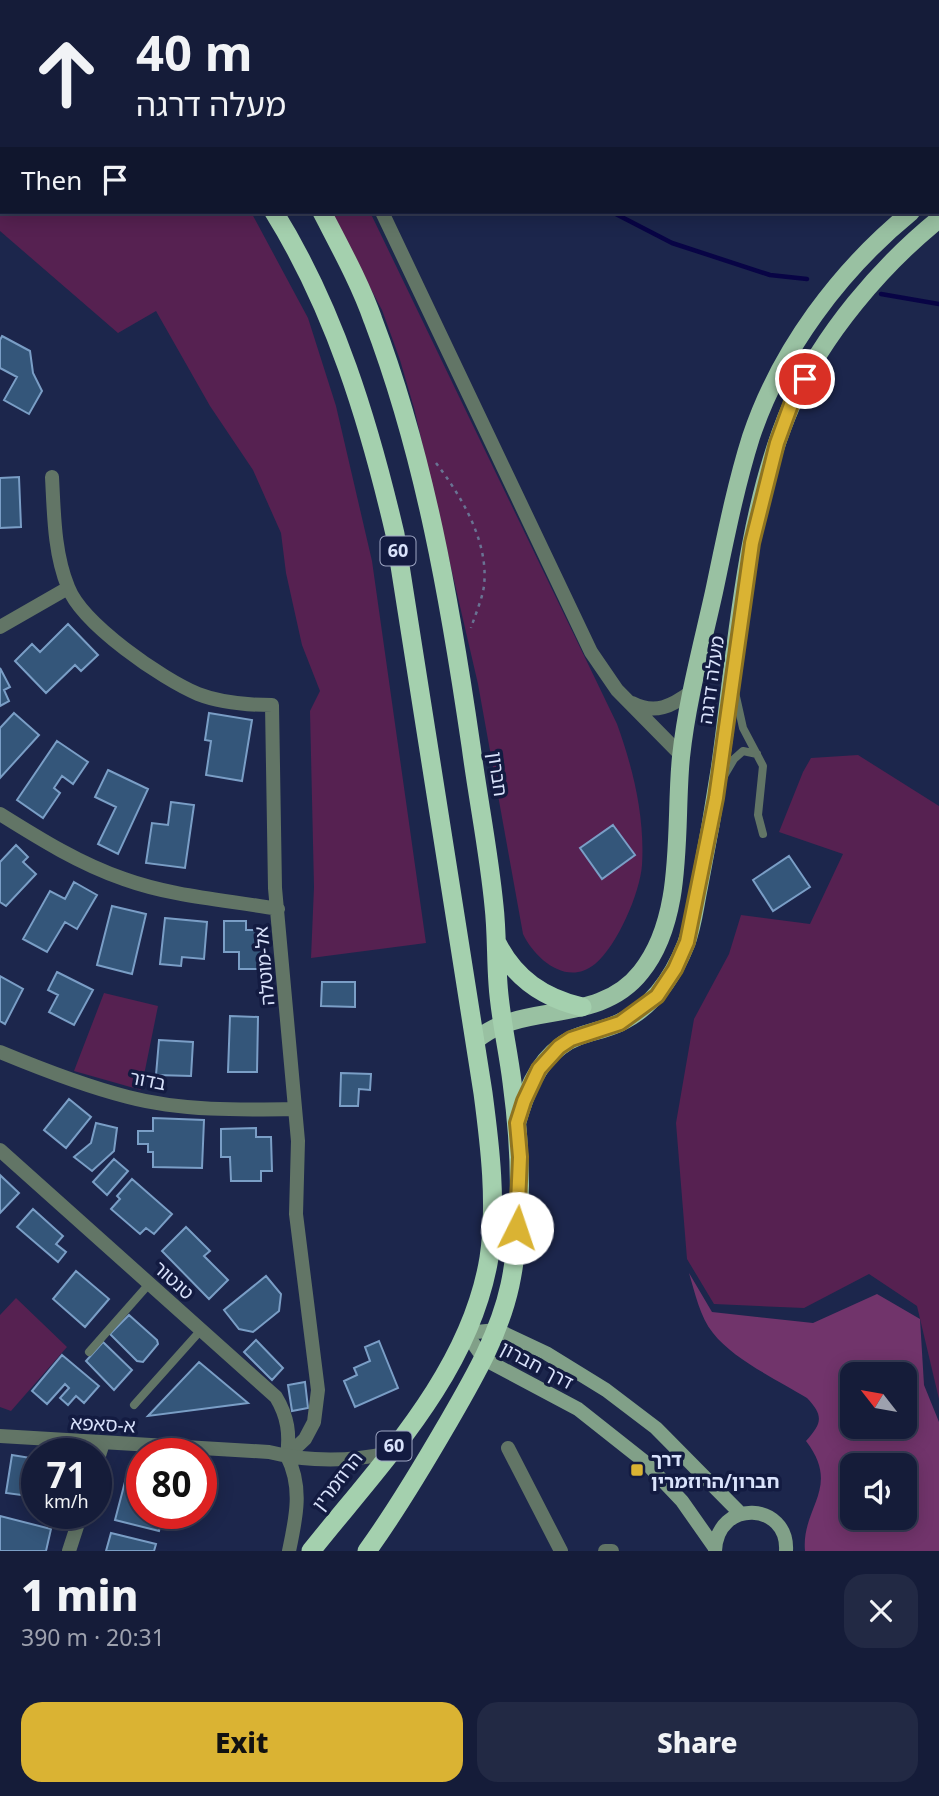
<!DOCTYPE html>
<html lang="en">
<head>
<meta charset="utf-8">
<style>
	:root { --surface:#151c39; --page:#222944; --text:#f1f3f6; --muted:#9da1ae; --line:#343a53; --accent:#dab333 }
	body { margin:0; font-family:"Noto Sans","Noto Sans Hebrew",sans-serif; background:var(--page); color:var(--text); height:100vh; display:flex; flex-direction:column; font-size:26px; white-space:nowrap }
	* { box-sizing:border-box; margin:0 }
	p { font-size:23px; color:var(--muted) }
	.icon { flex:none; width:38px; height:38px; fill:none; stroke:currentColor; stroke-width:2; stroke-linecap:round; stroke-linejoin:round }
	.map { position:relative; height:1551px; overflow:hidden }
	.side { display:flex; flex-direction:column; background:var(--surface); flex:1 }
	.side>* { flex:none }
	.guide { position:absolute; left:0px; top:0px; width:940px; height:214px; box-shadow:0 4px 18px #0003,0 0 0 2px var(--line); background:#151c39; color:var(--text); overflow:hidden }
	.needle { width:46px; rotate:301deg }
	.fabs { position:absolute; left:840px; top:1362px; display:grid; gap:14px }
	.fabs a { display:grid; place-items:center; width:77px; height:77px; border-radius:14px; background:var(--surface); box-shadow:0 4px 18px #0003,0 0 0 2px var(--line); font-size:35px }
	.speed { position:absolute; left:21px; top:1438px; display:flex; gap:14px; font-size:35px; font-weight:700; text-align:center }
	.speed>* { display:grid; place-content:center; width:91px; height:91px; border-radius:50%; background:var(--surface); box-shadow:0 4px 18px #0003,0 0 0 2px var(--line); line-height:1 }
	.speed small { font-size:18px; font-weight:400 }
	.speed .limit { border:10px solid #d22; background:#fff; color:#111 }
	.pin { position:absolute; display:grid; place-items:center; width:60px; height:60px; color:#fff; margin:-30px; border:4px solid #fff; border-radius:50%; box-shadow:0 2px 7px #0007 }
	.me { position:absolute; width:77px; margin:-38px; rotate:4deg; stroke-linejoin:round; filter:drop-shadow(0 0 5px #0008) }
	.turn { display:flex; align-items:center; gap:24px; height:147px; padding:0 21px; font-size:32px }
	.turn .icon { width:91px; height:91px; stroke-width:2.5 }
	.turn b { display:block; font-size:49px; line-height:60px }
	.then { display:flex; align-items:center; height:66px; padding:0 21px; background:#0003; gap:14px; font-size:26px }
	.round { display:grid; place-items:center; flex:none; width:74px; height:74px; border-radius:21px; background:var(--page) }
	.overview { display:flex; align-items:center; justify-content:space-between; height:119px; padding:0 21px }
	h1 { font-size:42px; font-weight:800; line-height:52px }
	.primary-button { display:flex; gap:14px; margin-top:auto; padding:14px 21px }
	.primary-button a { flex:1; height:80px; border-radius:21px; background:var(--accent); color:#111; font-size:28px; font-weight:800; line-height:80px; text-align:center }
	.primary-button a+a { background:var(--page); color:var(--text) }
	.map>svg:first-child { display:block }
</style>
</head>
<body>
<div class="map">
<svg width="939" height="1551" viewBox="0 0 939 1551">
	<rect width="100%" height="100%" fill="#1c264c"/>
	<path fill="#562151" d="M0,0L112,2H2V212H251L308,318L336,406L372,561L426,943L311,958L314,887L310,711L320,691L302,645L286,573L281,533L253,470L210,406L156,311L118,333L0,231Z
		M445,0H939V170L938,2Z
		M330,212H370L617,724C633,768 645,817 642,865C640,893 617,946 595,964C567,987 535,959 523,934L478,684L414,408L400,360L382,310Z
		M858,755L939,806V1399L917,1306L869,1274L804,1308L714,1304L687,1259L676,1123L694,1019L729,954L741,915L810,924L843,854L779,832L803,772L811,758Z
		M104,993L158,1006L141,1090L74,1071Z
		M16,1298L67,1347L11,1411L0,1407V1315Z"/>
	<path fill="#71346b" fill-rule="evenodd" d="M689,1273L712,1312L813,1323L877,1294L920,1319L924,1385L939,1422V1551H805C801,1507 842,1488 806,1441C822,1423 824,1416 807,1398C778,1380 734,1360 713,1333C700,1317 695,1293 689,1273ZM852,1374H905V1426H852ZM852,1465H905V1517H852Z"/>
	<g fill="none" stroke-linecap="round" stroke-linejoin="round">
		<path stroke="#080445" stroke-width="4.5" d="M612,212L672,243L770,275L807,279
			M881,294L939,304"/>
	</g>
	<path fill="#34567a" stroke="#7a9ec6" stroke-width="2" d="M2,336L30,351L33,373L42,391L29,414L4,400L17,377L0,368V340Z
		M19,477L21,527L0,528V478Z
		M68,624L98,655L81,671L75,665L46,693L15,661L32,644L40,652Z
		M0,668L10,687L4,690L9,701L0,706Z
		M14,713L39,735L0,778V728Z
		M209,713L252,720L242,781L206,775L211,741L205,740Z
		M57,741L88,762L73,784L62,776L54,788L60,793L43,818L17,800Z
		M108,770L148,789L118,854L98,844L116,807L95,797Z
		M171,802L194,805L185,868L146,863L152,823L168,825Z
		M613,825L635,855L602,879L580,848Z
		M16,845L28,857L23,862L36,874L6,906L0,902V862Z
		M789,856L810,887L773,911L753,880Z
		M74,882L97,895L77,929L65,922L47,952L23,939L50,891L65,899Z
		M112,906L146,914L132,974L97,965Z
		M165,918L207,922L204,959L182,957L181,966L160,964Z
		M224,921H246V930H263V969H239V952H224Z
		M57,972L93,990L74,1025L49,1012L58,995L48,990Z
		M0,976L23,989L5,1024L0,1021Z
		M322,982H355V1007L321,1006Z
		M230,1016L258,1017L257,1072H228Z
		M159,1040L193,1042L191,1076L156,1075Z
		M341,1073L371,1074L370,1090L359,1089L358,1106H340Z
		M69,1099L91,1117L66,1148L44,1130Z
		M153,1118L204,1120L202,1168L153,1167V1152H148V1144H138V1131H153Z
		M96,1123L117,1128L114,1151L92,1171L74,1157L91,1143Z
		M256,1128V1137H271L272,1171H261V1181H231L230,1157H221V1129Z
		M114,1159L128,1171L107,1195L93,1182Z
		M0,1175L19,1193L0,1213Z
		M132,1179L172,1214L154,1234L146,1228L140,1234L111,1209L120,1199L117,1196Z
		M33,1209L63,1236L56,1244L66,1252L58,1262L17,1227Z
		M186,1227L210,1251L204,1256L228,1280L209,1299L162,1251Z
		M76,1271L109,1299L85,1327L53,1299Z
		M266,1276L281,1294L279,1311L253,1332L239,1329L224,1310Z
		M129,1315L157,1340L158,1344L143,1362L137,1361L110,1334Z
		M256,1340L283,1368L272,1380L244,1352Z
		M379,1341L398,1388L355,1407L344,1381L357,1375L354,1368L370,1361L365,1347Z
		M103,1342L132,1370L114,1390L86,1361Z
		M62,1355L99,1386L84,1403L76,1396L68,1405L60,1398L69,1388L65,1384L47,1404L32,1391Z
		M199,1362L248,1403L148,1416Z
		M305,1382L308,1408L292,1411L288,1385Z
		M12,1455L37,1459V1497L6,1493Z
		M126,1478L142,1482V1514H163L159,1531L115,1520Z
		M0,1516L51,1529L46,1551H0Z
		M111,1533L156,1544L154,1551H106Z"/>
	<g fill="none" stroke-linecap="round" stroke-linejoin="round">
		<path stroke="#697393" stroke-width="2.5" stroke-dasharray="3.5 5" stroke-linecap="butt" d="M258,2L260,0
			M436,463C462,497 489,542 484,586C482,600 475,615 471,628"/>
		<path stroke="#627566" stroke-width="8" d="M300,2L302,0
			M735,692L743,728L763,766L758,815L763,834
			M724,776L734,759L743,751L757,754
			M89,1352L149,1284
			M134,1405L201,1330"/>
		<path stroke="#627566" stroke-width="14" d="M279,0L280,2
			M382,212L591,652L617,690L681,755
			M52,477C54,513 54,553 68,587C82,624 162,679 198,694C221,703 248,705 272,705L275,888L298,1141L296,1214L318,1390L314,1422L305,1439L287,1456
			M0,627L68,588
			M632,703C655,715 672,706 691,692
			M0,814C40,839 80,864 124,879C174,897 227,900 278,909
			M0,1052C41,1069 84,1086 128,1097C181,1111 240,1110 295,1109
			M0,1150L276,1397C288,1417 290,1434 287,1456
			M508,1448L561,1551
			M96,1465L103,1443
			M69,1551L81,1514
			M605,1551H612"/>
		<path stroke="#627566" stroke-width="14" d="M0,1436L269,1452C309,1462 348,1462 389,1453
			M287,1456C303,1487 296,1518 289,1551"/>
		<path stroke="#81a088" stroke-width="14" d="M715,1548L682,1501L645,1462L578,1409L484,1359L466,1333L497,1330L546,1353L606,1390L656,1428L741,1514
			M715,1551C717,1498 789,1502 786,1551"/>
		<path stroke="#99c1a2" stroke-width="18" d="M938,189H939
			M475,1041C521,1000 598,1027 641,972C686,916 674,825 681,757C687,701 702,646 714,592C725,540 735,488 751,437C780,350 840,270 911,212
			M517,1123C525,1095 536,1064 561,1046C578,1033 600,1032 619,1023C652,1008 673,977 686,944C693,926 695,906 699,887C707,847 714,807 720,767C736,652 745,510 792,404C822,335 881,266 939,219"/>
		<path stroke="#a4d0ae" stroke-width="19" d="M131,0L132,2
			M185,0L186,2
			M274,212C335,310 369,423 395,534L483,1093C490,1146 497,1204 489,1258C470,1373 381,1463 311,1551
			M322,212C340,247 360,283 373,320C425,457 450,602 471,746C478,799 489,853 494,906C497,932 496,958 498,984C500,1017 508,1049 512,1082C521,1149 524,1218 510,1285C499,1336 472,1381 446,1426C421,1469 396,1511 367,1551
			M497,943C515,979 544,998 582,1007"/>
	</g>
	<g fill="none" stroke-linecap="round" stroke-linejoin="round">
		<defs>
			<path id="route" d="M517,1228L520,1157L517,1123L524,1101L539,1069L559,1047L571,1039L620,1023L657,996L675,969L687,942L716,798L752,543L777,443L792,402L805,379"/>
		</defs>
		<use href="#route" stroke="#8e7421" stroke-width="18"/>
		<use href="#route" stroke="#dab333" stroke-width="12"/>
	</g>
	<rect fill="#dab333" stroke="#131b41" stroke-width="2.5" x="630" y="1463" width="14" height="14" rx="3.5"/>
	<g text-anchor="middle" stroke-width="7" stroke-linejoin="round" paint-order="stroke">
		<g fill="#131b41" stroke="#9ea6c3" stroke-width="2">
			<rect x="380.5" y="536.5" width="35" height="29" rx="5"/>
			<rect x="376.5" y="1431.5" width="35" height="29" rx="5"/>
		</g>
		<g font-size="18" font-weight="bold" fill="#d9e2fb">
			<text x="398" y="557">60</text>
			<text x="394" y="1452">60</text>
		</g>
		<g font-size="19" fill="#d9e2fb" stroke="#131b41">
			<text transform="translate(711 680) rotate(-82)" y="7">מעלה דרגה</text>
			<text transform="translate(498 774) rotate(82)" y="7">חברון</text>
			<text transform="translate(264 966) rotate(-95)" y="7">אל-מוטלה</text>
			<text transform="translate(148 1080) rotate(11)" y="7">בדור</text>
			<text transform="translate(174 1280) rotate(42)" y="7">טנטור</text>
			<text transform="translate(537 1365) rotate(28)" y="7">דרך חברון</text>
			<text transform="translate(103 1424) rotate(3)" y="7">א-סאפא</text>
			<text transform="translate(337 1481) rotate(-52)" y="7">הרוזמרין</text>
		</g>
		<g font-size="19" font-weight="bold" fill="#d9e2fb" stroke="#131b41" text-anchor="start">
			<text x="651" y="1466">דרך<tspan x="651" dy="22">חברון/הרוזמרין</tspan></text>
		</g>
	</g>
</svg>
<div class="fabs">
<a><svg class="needle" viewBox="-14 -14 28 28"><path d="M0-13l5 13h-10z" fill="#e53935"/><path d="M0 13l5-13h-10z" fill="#9da1ae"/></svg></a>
<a><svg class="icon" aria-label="sound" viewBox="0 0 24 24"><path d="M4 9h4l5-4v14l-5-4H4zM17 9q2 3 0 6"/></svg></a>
</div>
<div class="speed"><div>71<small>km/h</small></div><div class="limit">80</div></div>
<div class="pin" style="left:805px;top:379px;background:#d93025"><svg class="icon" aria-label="arrive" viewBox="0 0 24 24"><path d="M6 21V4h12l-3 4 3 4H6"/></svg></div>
<svg class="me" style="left:517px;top:1228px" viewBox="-20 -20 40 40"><circle r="19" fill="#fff"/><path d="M0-13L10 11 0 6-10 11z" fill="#dab333"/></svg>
<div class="guide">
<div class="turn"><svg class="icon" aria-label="ahead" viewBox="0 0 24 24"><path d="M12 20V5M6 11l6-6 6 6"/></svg><div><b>40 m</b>מעלה דרגה</div></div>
<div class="then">Then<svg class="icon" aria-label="arrive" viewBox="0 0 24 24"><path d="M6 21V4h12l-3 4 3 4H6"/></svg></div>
</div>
</div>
<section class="side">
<div class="overview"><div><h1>1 min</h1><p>390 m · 20:31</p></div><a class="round"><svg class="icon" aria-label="close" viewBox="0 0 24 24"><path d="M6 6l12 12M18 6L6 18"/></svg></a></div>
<div class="primary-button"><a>Exit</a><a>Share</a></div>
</section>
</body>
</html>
